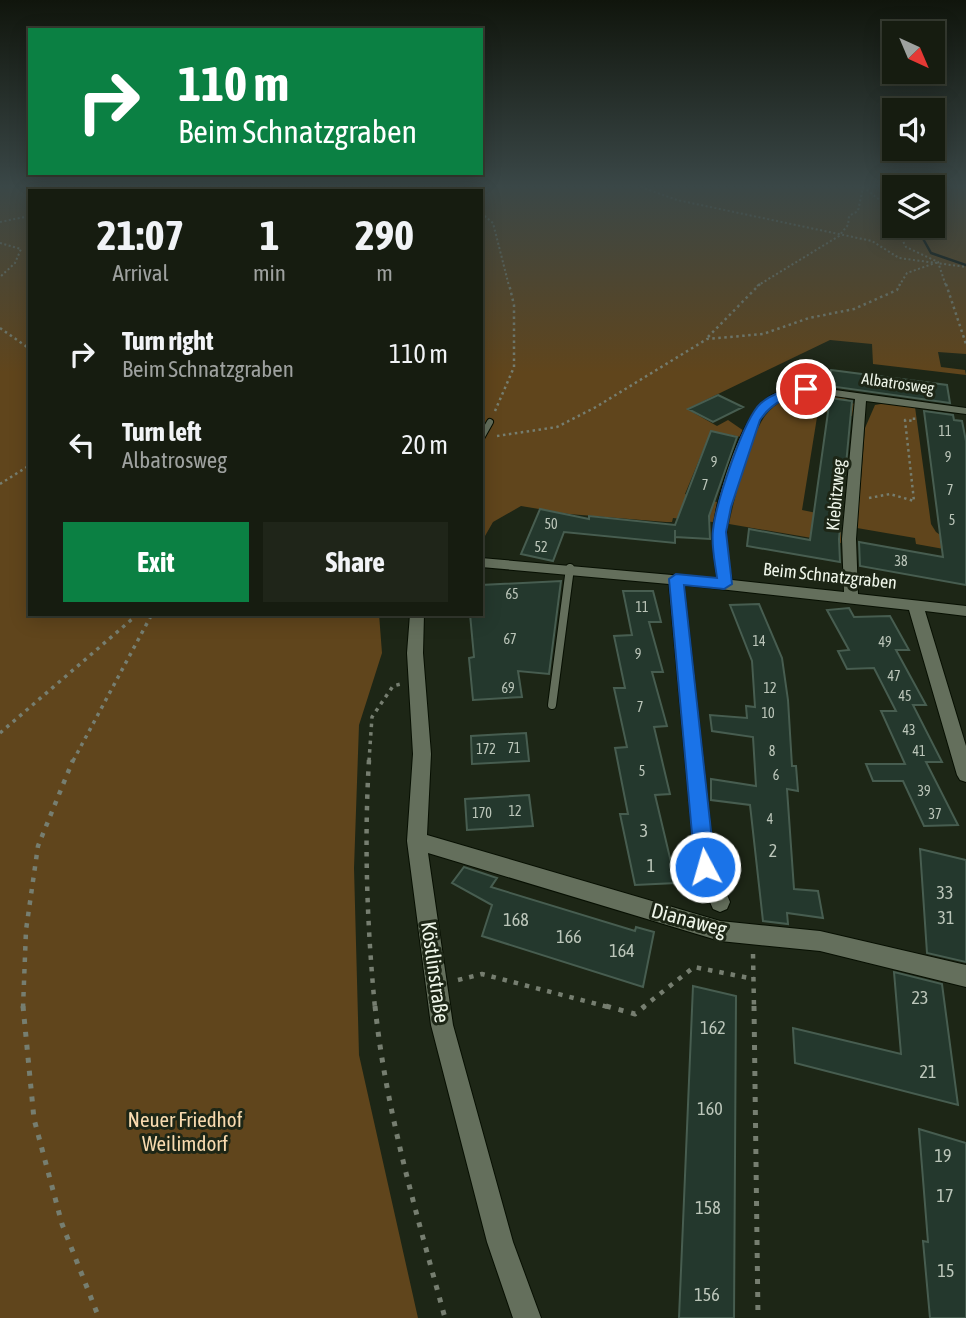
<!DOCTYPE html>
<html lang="en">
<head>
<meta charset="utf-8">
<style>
	:root { --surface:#161c10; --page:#1f2519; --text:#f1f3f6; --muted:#9ea19f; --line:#353a30; --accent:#0b8043 }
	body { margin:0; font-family:"Asap Condensed",sans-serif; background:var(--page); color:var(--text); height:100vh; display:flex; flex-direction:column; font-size:26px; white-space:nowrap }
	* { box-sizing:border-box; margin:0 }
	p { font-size:23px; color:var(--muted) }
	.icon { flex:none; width:38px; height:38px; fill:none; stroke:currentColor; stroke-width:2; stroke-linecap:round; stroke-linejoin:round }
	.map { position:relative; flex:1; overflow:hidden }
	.side { position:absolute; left:28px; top:189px; width:455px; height:427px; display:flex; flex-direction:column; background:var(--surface); border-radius:0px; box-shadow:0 4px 18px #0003,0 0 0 2px var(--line) }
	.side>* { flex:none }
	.top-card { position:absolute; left:28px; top:28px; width:455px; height:147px; border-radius:0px; box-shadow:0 4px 18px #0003,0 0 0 2px var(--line); background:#0b8043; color:#fff; overflow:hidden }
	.needle { width:46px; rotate:136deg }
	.controls { position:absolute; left:882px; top:21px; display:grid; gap:14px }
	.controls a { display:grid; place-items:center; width:63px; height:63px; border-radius:0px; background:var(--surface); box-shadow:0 4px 18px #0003,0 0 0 2px var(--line); font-size:35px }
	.pin { position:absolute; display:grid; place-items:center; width:60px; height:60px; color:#fff; margin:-30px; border:4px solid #fff; border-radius:50%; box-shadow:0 2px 7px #0007 }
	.me { position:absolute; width:77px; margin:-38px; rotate:354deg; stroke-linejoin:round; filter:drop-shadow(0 0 5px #0008) }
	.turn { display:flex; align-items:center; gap:24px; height:147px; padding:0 35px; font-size:32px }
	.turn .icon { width:91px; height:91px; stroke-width:2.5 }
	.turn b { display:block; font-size:49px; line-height:60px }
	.eta { display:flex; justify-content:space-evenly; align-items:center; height:119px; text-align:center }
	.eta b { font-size:42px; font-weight:700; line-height:49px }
	.cta { display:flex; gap:14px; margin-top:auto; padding:14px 35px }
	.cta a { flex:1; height:80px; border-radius:0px; background:var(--accent); color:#fff; font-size:28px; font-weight:700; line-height:80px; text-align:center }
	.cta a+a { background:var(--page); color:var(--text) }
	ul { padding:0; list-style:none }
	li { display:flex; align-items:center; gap:21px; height:91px; padding:0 35px }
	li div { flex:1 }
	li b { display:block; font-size:26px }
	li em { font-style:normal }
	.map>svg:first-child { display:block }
</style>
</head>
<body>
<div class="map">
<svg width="966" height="1318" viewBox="0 0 966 1318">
	<rect width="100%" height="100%" fill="#1d2616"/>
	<path fill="#60451c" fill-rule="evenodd" d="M0,187H966V354L938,352L941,367L965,370L966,375L873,364L872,344L830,340L687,409L717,426L728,420L744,431L741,437L711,431L685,494L717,502L713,522L673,518L672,522H666L569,514L521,506L493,522L481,543V191H30V614H379L382,653L359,725L354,868L359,1055L418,1318H0ZM894,187H933V226H894Z
		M807,393L843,397L854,404L852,416L818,411L802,510L841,518V543L729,524C734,499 751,435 765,416C775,403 791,394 807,393Z
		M887,403L915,407L931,524L936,532L966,553L916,544L915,538L857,528L865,428L875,405Z"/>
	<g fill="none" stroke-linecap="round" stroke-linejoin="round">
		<path stroke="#000e0c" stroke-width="2.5" d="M916,226L931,253L966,265"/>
	</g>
	<path fill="#24382d" stroke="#475d50" stroke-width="2" d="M831,370L947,385L950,403L829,386Z
		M718,395L743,407L713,422L688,409Z
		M830,398L852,401L839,539L840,562L747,546L749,529L810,540Z
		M924,411L953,415L954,420L962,421L966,441V585L860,566L859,542L943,557Z
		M711,431L737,437L709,516L710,539L675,537V530V543L564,532L553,561L521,554L540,509L589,519V516L675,525Z
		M561,581L549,674L518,671L522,697L473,700L469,658L474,657L470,614H481V585Z
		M623,591H653L661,622H649L663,672H652L667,726L654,727L670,794L655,795L676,883L635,885L620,814H628L615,748L627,747L614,688H625L614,636L632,635Z
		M759,604L782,658L788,700L792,766H796L798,791L787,789L794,889L818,891L823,918L787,913L788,924L763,921L750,805L711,800V779L756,786L753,737L712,731L710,715L747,718L746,706L755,707L752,661L730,605Z
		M849,608L854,617L890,616L909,650H896L926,705H913L942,762H926L958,825L924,826L903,781H873L866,764H905L881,711H896L874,668L847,669L838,651L849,650L827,610Z
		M526,733L529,761L472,764L471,736Z
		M529,795L533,826L467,830L465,799Z
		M920,849L966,860V962L927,953Z
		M464,867L497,878L491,887L635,931L636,927L654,932L643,987L482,936L492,905L452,883Z
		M894,972L942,984L958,1105L795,1063L793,1028L901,1054Z
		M693,986L736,996L734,1318H679Z
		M919,1129L966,1143V1318H930L923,1241L928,1242Z"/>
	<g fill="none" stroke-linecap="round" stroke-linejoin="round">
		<defs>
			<path id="lane-far1" d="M481,438L490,422"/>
			<path id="lane" d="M552,705L570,568"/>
			<path id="street" d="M806,386L966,408V414L866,401L856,539L858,594L966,606V616L925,611L966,746V782L960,780L957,775L909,610L684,585L715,867L730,902L727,909L720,912L713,909L695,867L669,584L481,567V558L717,579C715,564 712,550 713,535C715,501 739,422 765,400C777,390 792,387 806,386ZM806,392L855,399L842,539L844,592L732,580C729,566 726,551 726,537C727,508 750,425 771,406C781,397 793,393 806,392Z
				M410,614H424L423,653L431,754L427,835L720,921L820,931L966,965V987L820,951L720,941L428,853L453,1025L513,1242L541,1318H513L487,1242L431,1025L407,841L413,754L407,653Z"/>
		</defs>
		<use href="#lane-far1" stroke="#070f02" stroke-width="8"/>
		<use href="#lane" stroke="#070f02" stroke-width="10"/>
		<use href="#street" stroke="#070f02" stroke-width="2"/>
		<path stroke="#767e70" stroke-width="2" stroke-dasharray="2 2.5" stroke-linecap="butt" d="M357,187L383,191
			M450,187L454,191
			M641,187L677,200L872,241L899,258L966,267
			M863,187L885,204L894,223
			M142,191L154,187
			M271,191L295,187
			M394,191L407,187
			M885,204L894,197
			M481,213L493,223L509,286
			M0,222L30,216
			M895,226L906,247L938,262L946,286
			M0,243L21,249L15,263L0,277
			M757,286L839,236L848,225L849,216L858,211L863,187
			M899,286L907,273L938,262"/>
		<path stroke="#767e70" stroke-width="2.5" stroke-dasharray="2.5 3.5" stroke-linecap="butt" d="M946,284L966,344
			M0,328L30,349
			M708,337L760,284
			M495,411L514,367V305L509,284
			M497,436L557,427L596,407L707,339L763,334L809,318L854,309L897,290L900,284
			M0,484L30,465
			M869,498L890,494L914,501L905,420L914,421V416"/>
		<path stroke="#767e70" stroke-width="3.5" stroke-dasharray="3.5 5" stroke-linecap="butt" d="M0,733L138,614
			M73,761L152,614
			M369,761L372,717L393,686L401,684"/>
		<path stroke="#767e70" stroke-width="4.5" stroke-dasharray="4.5 7" stroke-linecap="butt" d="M369,760C364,842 367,926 375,1008
			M753,954L754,1008
			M458,980L482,974L612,1008
			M23,1008L26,930L38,846L73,760
			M642,1008L694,967L754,979"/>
		<path stroke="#767e70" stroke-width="5" stroke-dasharray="5 8" stroke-linecap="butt" d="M23,1006L34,1119L62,1224L99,1318
			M375,1006C386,1112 417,1215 445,1318
			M606,1006L635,1014L645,1006
			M754,1006L758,1318"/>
		<use href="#lane-far1" stroke="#646f5c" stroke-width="6"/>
		<use href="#lane" stroke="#646f5c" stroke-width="8"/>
		<use href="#street" fill="#646f5c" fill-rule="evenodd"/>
	</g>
	<linearGradient id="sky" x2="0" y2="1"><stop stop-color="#10150c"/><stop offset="0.5" stop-color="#3a4747"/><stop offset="1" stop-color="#3a4747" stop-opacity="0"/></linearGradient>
	<rect width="966" height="372" fill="url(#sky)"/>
	<path fill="#1a73e8" stroke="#114b97" stroke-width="2" d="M806,385L810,386V391C788,396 773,401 760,420L731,507L726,532L732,584L724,589L684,585L715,867L712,873L705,876L698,873L695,867L669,579L676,574L717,578C715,563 711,545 713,530C716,504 743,419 761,403C774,392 790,389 806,385Z"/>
	<g text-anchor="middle" stroke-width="6" stroke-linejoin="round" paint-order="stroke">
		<g font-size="14" fill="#bcc6ba">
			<text x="945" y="436">11</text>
			<text x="948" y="462">9</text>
			<text x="714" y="467">9</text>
			<text x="705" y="490">7</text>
			<text x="950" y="495">7</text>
			<text x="952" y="525">5</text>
			<text x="551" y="529">50</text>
			<text x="541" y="552">52</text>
			<text x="901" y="566">38</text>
			<text x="512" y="599">65</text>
			<text x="642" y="612">11</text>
			<text x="510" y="644">67</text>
			<text x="759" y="646">14</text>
			<text x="885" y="647">49</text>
			<text x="638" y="659">9</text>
			<text x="894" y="681">47</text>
			<text x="508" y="693">69</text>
			<text x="770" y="693">12</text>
			<text x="905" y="701">45</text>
			<text x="640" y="712">7</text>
			<text x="768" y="718">10</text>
			<text x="909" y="735">43</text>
			<text x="514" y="753">71</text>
			<text x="486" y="754">172</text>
			<text x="772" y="756">8</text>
			<text x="919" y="756">41</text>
			<text x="642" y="776">5</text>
			<text x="776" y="780">6</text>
			<text x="924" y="796">39</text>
			<text x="515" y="816">12</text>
			<text x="482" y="818">170</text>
			<text x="935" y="819">37</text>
			<text x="770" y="824">4</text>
		</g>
		<g font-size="16" fill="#eef5e9" stroke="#1d2616">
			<text transform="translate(898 383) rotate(8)" y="6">Albatrosweg</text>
		</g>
		<g font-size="18" fill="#eef5e9" stroke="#1d2616">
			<text transform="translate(836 495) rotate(-85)" y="6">Kiebitzweg</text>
			<text transform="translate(830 576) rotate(6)" y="6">Beim Schnatzgraben</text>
		</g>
		<g font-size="18" fill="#bcc6ba">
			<text x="644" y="837">3</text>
			<text x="773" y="857">2</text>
			<text x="651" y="872">1</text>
			<text x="945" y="899">33</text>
			<text x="946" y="924">31</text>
			<text x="516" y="926">168</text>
			<text x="569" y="943">166</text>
			<text x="622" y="957">164</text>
			<text x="920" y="1004">23</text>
			<text x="713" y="1034">162</text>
			<text x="928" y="1078">21</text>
			<text x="710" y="1115">160</text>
			<text x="943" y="1162">19</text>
			<text x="945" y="1202">17</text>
			<text x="708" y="1214">158</text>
			<text x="946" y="1277">15</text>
			<text x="707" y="1301">156</text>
		</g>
		<g font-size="21" fill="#eef5e9" stroke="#1d2616">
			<text transform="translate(689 920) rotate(15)" y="7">Dianaweg</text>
			<text transform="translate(435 972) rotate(82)" y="7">Köstlinstraße</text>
		</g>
		<g font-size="21" fill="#f8daaf" stroke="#1d2616">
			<text x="185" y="1127">Neuer Friedhof<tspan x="185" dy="24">Weilimdorf</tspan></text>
		</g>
	</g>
</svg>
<div class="controls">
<a><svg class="needle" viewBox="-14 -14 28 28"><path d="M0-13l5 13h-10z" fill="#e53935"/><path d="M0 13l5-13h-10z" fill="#9ea19f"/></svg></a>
<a><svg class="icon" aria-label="sound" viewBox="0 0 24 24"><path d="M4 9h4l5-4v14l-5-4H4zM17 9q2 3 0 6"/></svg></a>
<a><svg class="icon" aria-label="layers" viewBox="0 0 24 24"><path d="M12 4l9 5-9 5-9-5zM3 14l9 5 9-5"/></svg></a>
</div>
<div class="pin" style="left:806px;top:389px;background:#d93025"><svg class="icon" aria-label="arrive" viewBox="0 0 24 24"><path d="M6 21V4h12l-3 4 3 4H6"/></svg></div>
<svg class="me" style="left:705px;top:867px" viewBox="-20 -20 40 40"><circle r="17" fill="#1a73e8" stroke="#fff" stroke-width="3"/><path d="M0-11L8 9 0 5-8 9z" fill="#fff"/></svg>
<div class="top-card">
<div class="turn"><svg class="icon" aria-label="right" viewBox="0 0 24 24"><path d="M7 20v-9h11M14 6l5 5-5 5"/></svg><div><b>110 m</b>Beim Schnatzgraben</div></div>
</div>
<section class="side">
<div class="eta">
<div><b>21:07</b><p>Arrival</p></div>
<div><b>1</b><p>min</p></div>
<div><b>290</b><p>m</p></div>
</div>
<ul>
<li><svg class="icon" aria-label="right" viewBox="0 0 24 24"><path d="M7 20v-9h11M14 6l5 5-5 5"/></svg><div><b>Turn right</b><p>Beim Schnatzgraben</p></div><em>110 m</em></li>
<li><svg class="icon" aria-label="left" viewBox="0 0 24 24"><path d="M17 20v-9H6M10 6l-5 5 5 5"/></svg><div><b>Turn left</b><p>Albatrosweg</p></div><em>20 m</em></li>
</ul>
<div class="cta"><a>Exit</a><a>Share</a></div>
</section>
</div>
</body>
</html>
